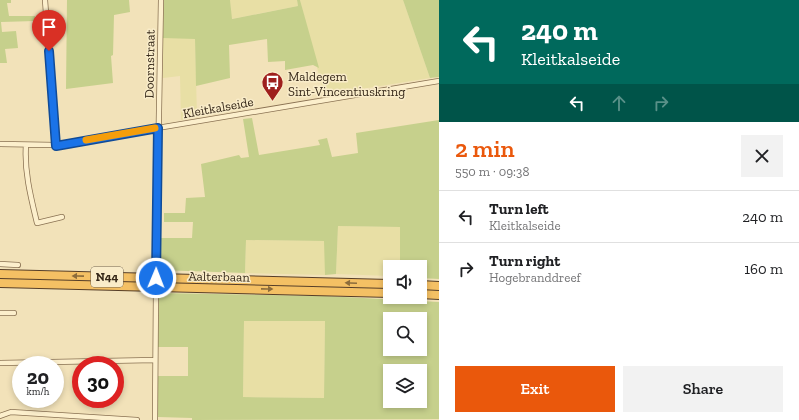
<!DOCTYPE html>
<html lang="en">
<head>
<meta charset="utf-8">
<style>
	:root { --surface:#fff; --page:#f2f2f2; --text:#202124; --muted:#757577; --line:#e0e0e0; --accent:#ea580c }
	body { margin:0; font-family:"Zilla Slab",serif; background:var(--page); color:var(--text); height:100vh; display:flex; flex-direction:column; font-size:15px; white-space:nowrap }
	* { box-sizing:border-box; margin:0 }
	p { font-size:13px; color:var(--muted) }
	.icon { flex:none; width:22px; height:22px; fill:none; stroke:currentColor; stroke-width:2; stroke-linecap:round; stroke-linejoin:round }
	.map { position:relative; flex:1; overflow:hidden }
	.panel { display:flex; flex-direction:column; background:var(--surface); width:360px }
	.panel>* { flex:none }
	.banner { background:#00695c; color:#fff; overflow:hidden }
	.buttons { position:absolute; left:383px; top:260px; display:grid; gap:8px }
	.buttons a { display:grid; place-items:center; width:44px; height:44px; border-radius:0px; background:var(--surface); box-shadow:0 2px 6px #0003; font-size:20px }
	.speed { position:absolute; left:12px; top:356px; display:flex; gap:8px; font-size:20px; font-weight:700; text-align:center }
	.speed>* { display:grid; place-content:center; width:52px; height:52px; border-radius:50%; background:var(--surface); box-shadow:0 2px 6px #0003; line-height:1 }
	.speed small { font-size:10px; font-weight:400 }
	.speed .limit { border:6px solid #d22; background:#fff; color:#111 }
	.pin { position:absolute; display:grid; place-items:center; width:34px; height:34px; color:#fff; margin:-41px -17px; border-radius:50% 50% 50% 0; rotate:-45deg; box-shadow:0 0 4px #0007 }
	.pin .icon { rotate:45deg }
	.me { position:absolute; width:44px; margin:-22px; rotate:1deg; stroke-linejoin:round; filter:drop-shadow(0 0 3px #0008) }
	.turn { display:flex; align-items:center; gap:14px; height:84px; padding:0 16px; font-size:18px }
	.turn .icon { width:52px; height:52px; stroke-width:2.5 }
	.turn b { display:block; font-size:28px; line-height:34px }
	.lanes { display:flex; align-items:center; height:38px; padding:0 16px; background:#0003; justify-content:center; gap:20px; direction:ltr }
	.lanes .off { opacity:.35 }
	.round { display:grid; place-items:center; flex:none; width:42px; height:42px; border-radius:0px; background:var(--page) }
	.headline { display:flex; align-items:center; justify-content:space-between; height:68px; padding:0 16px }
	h1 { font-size:24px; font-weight:600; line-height:30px; color:var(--accent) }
	.action { display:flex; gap:8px; margin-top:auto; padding:8px 16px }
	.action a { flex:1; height:46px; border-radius:0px; background:var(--accent); color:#fff; font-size:16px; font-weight:600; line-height:46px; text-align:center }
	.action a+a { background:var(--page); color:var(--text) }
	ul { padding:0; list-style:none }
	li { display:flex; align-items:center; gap:12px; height:52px; padding:0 16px; border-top:1px solid var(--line) }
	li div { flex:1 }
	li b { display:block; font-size:15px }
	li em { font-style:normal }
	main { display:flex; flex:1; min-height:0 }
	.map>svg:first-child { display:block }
</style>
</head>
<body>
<main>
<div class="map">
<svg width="439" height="420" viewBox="0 0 439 420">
	<rect width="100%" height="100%" fill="#f2e2b9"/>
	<path fill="#e8dfa5" d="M230,0H297L298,6L231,19Z
		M300,0H403L430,78L324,95Z
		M163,38H195L197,117L181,120L180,76L163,78Z
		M338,226L400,227V267H390V276L336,274Z
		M246,240L325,241V275L245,273Z
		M244,320L325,321L324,398L243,397Z"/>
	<path fill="#c6d08c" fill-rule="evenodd" d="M0,0H11V3H7L9,16H35V21L1,22L2,32L16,31L18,48L5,49L7,63H0Z
		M67,0H129L130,12L114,15L113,55L111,56L113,83L66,89Z
		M164,0H230L232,19L298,6L297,0H300L319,68L313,65L285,70V61L268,62L267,39L229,45L230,78L196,86L195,39L163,38Z
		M403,0H439V77L430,78Z
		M252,118L259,155L320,145L318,140L327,138L332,157L358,153L356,133L439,120V279L420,278V267H400V227L338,226L336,274L325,275L324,241L246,240L245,273L160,270V238H192L193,222H164V213H185L186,198L205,197L201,164L239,155L241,158L249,157L243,119Z
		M159,293L325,296L439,302V419L192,420V418L158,417V376H188V347H158ZM390,319H420V349H390ZM244,321H325L324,398L243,397ZM390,371H420V401H390Z"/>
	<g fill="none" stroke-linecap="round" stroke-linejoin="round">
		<defs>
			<path id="minor" d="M45,0L56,145
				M0,144L56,145L439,81
				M26,145C24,171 31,198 37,223L62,217
				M0,264L18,265
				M156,278L161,0
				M0,313H14
				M0,363L155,360
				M0,416L11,412L137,420
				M155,420L156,287"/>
			<path id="trunk" d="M0,274L390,284
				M0,283L390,293
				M420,285L439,286
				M420,294L439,295"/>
		</defs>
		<use href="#minor" stroke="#897152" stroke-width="6"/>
		<use href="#trunk" stroke="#563e28" stroke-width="10"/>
		<use href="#minor" stroke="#fcefcc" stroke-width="4.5"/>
		<use href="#trunk" stroke="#f4c064" stroke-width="8"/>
	</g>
	<defs><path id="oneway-solid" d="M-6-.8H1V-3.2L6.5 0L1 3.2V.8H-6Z"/></defs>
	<g fill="#8c6c3b">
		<use href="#oneway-solid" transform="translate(78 276) rotate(-179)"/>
		<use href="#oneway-solid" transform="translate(351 283) rotate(-178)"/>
		<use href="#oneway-solid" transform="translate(267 289) rotate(1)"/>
	</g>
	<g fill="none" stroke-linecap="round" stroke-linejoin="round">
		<defs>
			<path id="route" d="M49,51L56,146L158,128L156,278"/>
		</defs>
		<use href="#route" stroke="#114b97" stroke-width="10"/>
		<use href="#route" stroke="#1a73e8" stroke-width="7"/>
		<path stroke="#f59e0b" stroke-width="7" d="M86,140L155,128"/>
	</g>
	<defs>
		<symbol id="bus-pin" viewBox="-11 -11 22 30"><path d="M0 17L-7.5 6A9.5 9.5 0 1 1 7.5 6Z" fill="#9e1f1d" stroke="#f9ecc9"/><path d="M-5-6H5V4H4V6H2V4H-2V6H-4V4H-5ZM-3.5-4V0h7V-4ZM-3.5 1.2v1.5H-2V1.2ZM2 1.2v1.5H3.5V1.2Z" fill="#fff"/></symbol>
	</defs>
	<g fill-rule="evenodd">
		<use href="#bus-pin" x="260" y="70" width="25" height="34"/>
	</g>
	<g text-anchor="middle" stroke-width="3" stroke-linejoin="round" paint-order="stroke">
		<rect fill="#f9ecc9" stroke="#70634e" stroke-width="1" x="91" y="267" width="32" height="20" rx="3"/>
		<g font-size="12" font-weight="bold" fill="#362819">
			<text x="107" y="281">N44</text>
		</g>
		<g font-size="13" fill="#362819" stroke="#f9ecc9">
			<text transform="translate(149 64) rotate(-89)" y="5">Doornstraat</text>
			<text transform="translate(218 107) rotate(-10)" y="5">Kleitkalseide</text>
			<text transform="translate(219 276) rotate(1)" y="5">Aalterbaan</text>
		</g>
		<g font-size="13" fill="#362819" stroke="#f9ecc9" text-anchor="start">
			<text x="288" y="81">Maldegem<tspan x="288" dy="15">Sint-Vincentiuskring</tspan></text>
		</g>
	</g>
</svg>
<div class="buttons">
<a><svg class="icon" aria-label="sound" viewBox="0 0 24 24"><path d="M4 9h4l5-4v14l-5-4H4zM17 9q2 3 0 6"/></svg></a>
<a><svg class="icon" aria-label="search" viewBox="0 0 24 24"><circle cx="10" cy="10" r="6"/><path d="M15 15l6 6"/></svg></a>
<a><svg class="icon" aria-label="layers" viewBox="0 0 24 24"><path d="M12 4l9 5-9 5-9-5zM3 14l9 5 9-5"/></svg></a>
</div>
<div class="speed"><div>20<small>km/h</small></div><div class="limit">30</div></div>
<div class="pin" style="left:49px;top:51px;background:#d93025"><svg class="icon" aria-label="arrive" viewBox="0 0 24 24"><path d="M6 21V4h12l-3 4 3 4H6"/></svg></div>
<svg class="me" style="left:156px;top:278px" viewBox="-20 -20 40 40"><circle r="17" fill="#1a73e8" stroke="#fff" stroke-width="3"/><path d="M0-11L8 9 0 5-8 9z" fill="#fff"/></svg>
</div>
<section class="panel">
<div class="banner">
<div class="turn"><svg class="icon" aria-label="left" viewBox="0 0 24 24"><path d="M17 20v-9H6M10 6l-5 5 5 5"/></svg><div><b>240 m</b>Kleitkalseide</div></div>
<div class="lanes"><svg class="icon" aria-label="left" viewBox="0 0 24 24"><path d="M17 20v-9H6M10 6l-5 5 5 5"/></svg><svg class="icon off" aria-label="ahead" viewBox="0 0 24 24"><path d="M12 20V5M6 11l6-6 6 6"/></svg><svg class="icon off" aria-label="right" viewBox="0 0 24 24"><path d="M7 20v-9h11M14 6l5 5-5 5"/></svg></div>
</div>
<div class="headline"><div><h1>2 min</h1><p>550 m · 09:38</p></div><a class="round"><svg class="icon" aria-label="close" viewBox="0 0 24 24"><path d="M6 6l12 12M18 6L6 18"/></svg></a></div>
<ul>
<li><svg class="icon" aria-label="left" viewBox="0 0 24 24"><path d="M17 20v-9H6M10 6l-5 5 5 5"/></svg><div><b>Turn left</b><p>Kleitkalseide</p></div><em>240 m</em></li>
<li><svg class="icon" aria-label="right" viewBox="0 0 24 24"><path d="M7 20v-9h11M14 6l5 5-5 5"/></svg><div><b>Turn right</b><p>Hogebranddreef</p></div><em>160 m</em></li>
</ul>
<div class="action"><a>Exit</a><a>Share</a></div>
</section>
</main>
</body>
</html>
